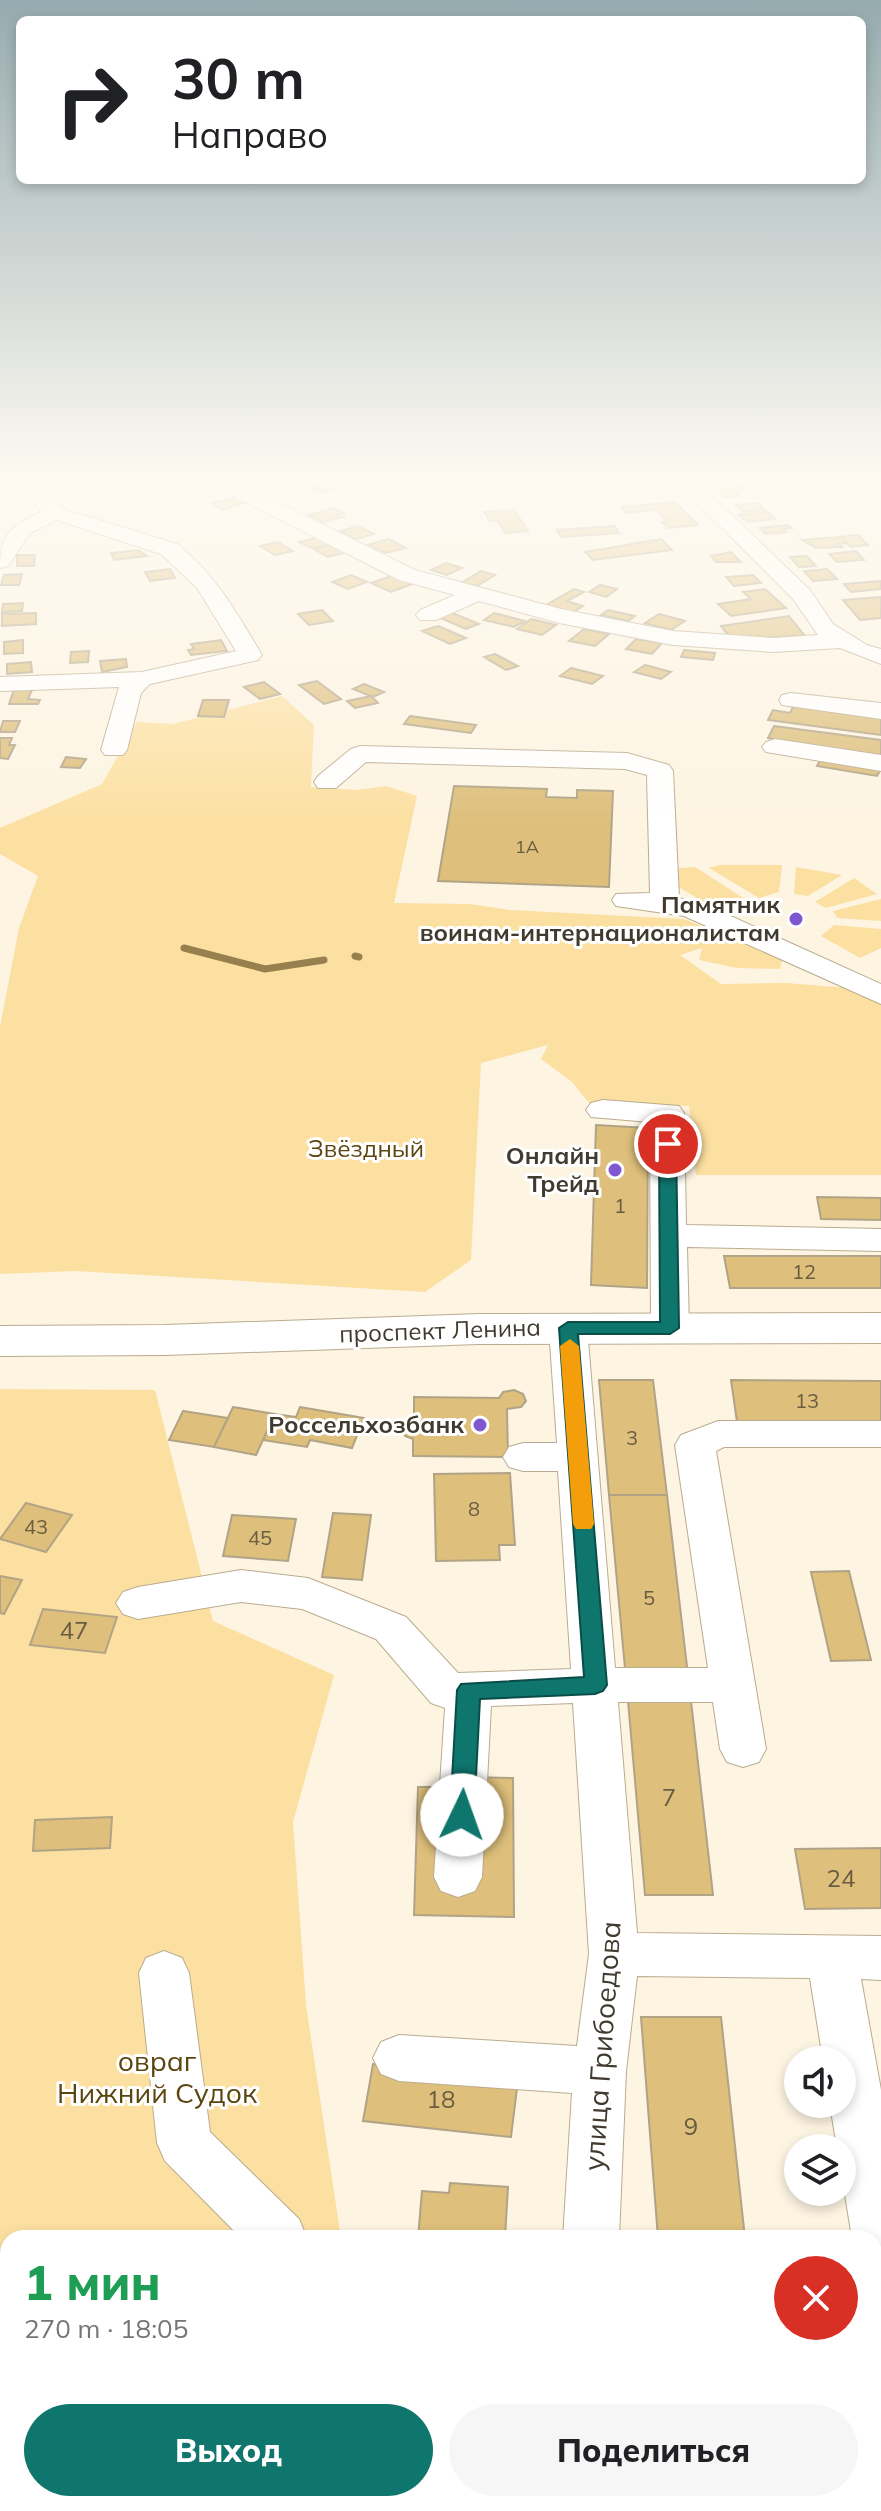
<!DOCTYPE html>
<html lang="ru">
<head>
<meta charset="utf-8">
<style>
	:root { --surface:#fff; --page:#f6f6f6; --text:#202124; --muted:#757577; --accent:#0f766e }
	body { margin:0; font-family:Mulish,sans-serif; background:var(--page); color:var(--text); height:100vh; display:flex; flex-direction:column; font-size:30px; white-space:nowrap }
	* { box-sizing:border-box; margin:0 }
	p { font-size:26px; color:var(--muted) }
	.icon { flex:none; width:44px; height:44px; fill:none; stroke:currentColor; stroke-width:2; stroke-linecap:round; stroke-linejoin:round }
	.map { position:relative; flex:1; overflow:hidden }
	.sheet { position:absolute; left:0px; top:2230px; width:882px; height:282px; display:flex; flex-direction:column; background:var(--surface); border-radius:24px 24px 0 0; box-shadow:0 4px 12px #0003 }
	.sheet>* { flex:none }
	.top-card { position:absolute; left:16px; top:16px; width:850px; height:168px; border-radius:12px; box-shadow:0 4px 12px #0003; background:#fff; color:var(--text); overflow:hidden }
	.buttons { position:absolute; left:784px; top:2046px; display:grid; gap:16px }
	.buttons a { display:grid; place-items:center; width:72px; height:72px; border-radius:50%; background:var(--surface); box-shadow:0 4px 12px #0003; font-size:40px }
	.pin { position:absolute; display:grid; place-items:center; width:68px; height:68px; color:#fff; margin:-34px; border:4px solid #fff; border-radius:50%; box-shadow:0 2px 8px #0007 }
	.me { position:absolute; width:88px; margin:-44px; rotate:3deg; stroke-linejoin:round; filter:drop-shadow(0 0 6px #0008) }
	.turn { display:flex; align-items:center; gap:28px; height:168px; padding:0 24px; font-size:36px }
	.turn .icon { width:104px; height:104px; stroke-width:2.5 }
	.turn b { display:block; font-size:56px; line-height:68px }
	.round { display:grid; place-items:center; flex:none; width:84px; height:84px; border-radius:42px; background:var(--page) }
	.summary { display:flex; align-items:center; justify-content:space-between; height:136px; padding:0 24px }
	h1 { font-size:48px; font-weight:800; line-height:60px; color:#1e9e55 }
	.cta { display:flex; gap:16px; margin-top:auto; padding:16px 24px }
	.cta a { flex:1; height:92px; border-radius:48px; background:var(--accent); color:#fff; font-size:32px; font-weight:800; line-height:92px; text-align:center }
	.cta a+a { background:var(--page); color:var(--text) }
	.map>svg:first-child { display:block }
</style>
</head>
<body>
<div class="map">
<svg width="881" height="2511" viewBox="0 0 881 2511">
	<rect width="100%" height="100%" fill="#fdf4e2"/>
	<path fill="#fce0a2" d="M282,696L314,725L311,787L355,790L387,786L417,796L394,903L470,904L510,910L684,919L723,934L754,942L782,960L780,969L737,968L699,960L702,948L680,955L721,984L786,983L848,988L881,1003V1175H696L689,1106L589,1103L572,1082L541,1059L548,1045L481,1063L471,1260L425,1292L76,1271L0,1274V1027L19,928L38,876L0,854V828L102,784L137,722L173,724Z
		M719,865H782L779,892L759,898L709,868Z
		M695,867L748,901L720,912L677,886L679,868Z
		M796,867L842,875L808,896L794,894Z
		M854,878L877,894L826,908L815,902Z
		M881,899V921L837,918L833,911Z
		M834,925L881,929V948L860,958L821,936Z
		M0,1389L155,1390L213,1621L334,1675L293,1822L306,2005L341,2238H8V2504H103L101,2511H0Z"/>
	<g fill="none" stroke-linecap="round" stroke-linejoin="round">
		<path stroke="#97804d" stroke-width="7" d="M184,948L265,969L324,960
			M355,956L359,957"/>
	</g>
	<path fill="#debf7b" stroke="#b1a386" stroke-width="2" d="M231,475H256L259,483L239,484L230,479Z
		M584,475H608L610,484H592L591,480H585Z
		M705,475H740L743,480L707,481Z
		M353,477L364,483L320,493L309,488Z
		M741,485L746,490L734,491L739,496L725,497L715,486Z
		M240,497L247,502L223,510L212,503Z
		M675,502L698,525L668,528L662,522H667L656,510L626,513L621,507Z
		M758,503L765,510L743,512L736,505Z
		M334,508L344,513L338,515L343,517L323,522L309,515Z
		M514,510L528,531L505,533L498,521H490L484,512Z
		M768,512L775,519L747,522L739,515Z
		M788,525L792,528L783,529L786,532L766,534L760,528Z
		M358,526L374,534L356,539L340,531Z
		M615,526L619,533L561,537L557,530Z
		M858,535L868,545L851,547L840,537Z
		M318,537L332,544L314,549L299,542Z
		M840,537L846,543L839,544L842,547L816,548L802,540Z
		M388,539L406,548L386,553L368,545Z
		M661,539L672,550L593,560L585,552Z
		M278,542L293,551L275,555L260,546Z
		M332,544L347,552L328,557L314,549Z
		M138,550L147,556L114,560L111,553Z
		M856,551L864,560L837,562L829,554Z
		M731,552L741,562H716L711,556Z
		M17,555H35L34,566H17Z
		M807,556L816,566L799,567L790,557Z
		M446,563L462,568L447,575L431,570Z
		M170,569L175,578L150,581L145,572Z
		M827,569L837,579L813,581L804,571Z
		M481,571L495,575L477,586L461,583Z
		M22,574L19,585H1L4,575Z
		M351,575L367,582L348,589L332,582Z
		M395,575L415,583L391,592L371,583Z
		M753,575L761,583L734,586L726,577Z
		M881,581V589L851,592L844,584Z
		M600,585L617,589L606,597L589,592Z
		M574,589L584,592L567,601L583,606L570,614L543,607Z
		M765,589L786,608L731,616L718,604L751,599L743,592Z
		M881,597V618L860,620L843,600Z
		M23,603L22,611L2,612L3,604Z
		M322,610L333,621L309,625L298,614Z
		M608,610L635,616L628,621L601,615Z
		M450,612L479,624L466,629L438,617Z
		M36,613V624L2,626V614Z
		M494,613L525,621L514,627L484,620Z
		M659,614L685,621L671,630L645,623Z
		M789,616L805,636L731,639L721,626Z
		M531,619L556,625L542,635L517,629Z
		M438,626L466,638L450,644L422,631Z
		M584,629L609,634L595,646L569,641Z
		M636,639L662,643L652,654L626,649Z
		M23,640V653L4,654V642Z
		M221,640L227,651L191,655L188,650L194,649L191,644Z
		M684,650L715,653L713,660L681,657Z
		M89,651L88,662L70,663L71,652Z
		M495,654L518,666L506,670L484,657Z
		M126,659L127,667L102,672L100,661Z
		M31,662L32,672L7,674V664Z
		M645,665L671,672L661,679L634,672Z
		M571,668L603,676L592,684L560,676Z
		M317,681L341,699L324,704L299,685Z
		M264,682L280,694L260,699L244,687Z
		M364,684L384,692L373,697L353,689Z
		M14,690H32L28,699L40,700L38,704H9Z
		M371,696L378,703L355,708L347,701Z
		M203,700H229L224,717L198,716Z
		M794,705L881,716V735L768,720L773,710L790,713Z
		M410,716L476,725L471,733L404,724Z
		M3,721H20L15,732H0Z
		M774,726L881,740V760L768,738Z
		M0,738H12L9,745H15L8,759L0,758Z
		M822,756L881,766V769L877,776L817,766Z
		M66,757L86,759L80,768L61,767Z
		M454,786L547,789L546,797L577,798V790L613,791L609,887L438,881Z
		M596,1125L648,1128L647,1288L591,1285Z
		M817,1197L881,1198V1220L821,1219Z
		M724,1256H881V1288H730Z
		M599,1380H653L667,1495H609Z
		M731,1380L881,1381V1423L737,1422Z
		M514,1390L523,1394L526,1401L521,1407L507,1409L508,1457L413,1456V1439L405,1436L402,1429L406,1423L414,1420V1397L499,1398L503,1392Z
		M233,1407L275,1414L256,1455L214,1447Z
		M300,1407L364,1418L352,1448L310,1440L307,1447L263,1440L275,1414L296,1417Z
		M183,1411L228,1418L214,1447L169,1440Z
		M510,1473L515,1545H499L500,1560L436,1561L434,1474Z
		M609,1495H667L691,1701H628Z
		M26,1503L72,1515L46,1552L0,1539Z
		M333,1513L371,1515L362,1580L322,1577Z
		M232,1515L296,1519L288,1561L223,1556Z
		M849,1571L871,1660L831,1661L811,1572Z
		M0,1576L22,1580L4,1614L0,1613Z
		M43,1609L117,1617L105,1653L30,1645Z
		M628,1701H691L713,1895H645Z
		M470,1777L513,1778L514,1917L414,1915L418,1787H470Z
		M112,1817L110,1848L33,1851L35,1820Z
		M881,1848V1908L805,1909L795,1849Z
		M641,2017H721L745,2238H658Z
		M373,2064L518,2080L511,2137L363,2121Z
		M450,2183L508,2187L505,2238H418L422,2191L449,2193Z
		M678,2504H774V2511H678Z"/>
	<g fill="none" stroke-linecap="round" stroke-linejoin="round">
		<defs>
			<path id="minor" d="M0,475H14L31,481L57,475H89L86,479L44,490L63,509L177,544C215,573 238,615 262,655L258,660L150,684L141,693L127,750L123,755H105L101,750L119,687L0,691V677L142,672L236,651L197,588L161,554L57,520L30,533L8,566L0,568C0,532 12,526 42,511L23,492L0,483Z
				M197,475H222L415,570L561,609L673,631L773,638L818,635L793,599L669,475H690L810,590L833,624L867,645L881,649V664L840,648L773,652L673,645L559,623L479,601L436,620H420L416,615L420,610L455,595L399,580L200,479Z
				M791,693L881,703V719L782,705L779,700L782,695Z
				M775,739L881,755V771L766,752L762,747L766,742Z
				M360,746L627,753L669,765L673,771L679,898L704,904L881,984V1004L684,916L616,906L612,900L616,894L650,893L647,775L625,769L366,762L336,788H318L314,782L318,776L351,749Z
				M603,1100L679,1106L684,1113L686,1225L881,1229V1251L687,1247L689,1328L683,1336L670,1340L657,1336L651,1328L650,1122L591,1117L586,1110L591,1103Z
				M568,1316L581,1320L587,1328L615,1668H708L675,1445L681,1435L718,1421H881V1447H724L716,1451L766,1749L759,1762L743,1767L727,1762L720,1749L713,1702H618L637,1933L881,1936V1980L861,1979L881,2090V2272L874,2269V2238H852L842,2176V2148H837L830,2104H842V2060H823L810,1978L637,1976L626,2071L619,2238H563L572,2093L399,2081L381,2074L373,2058L381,2042L399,2035L577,2046L589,1954L573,1703L491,1706L482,1877L475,1891L458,1897L441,1891L434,1877L445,1708L431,1703L376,1639L302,1609L241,1602L138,1619L123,1614L116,1603L123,1592L138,1587L241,1570L308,1578L406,1617L458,1673L571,1669L558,1471H523L509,1467L503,1457L509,1447L523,1443H557L549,1328L555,1320Z
				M164,1951L182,1958L189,1973L210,2132L299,2219L307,2238H241L165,2161L157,2143L139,1973L146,1958Z
				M540,2504H602L601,2511H539Z"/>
			<path id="major" d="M881,1313V1343L479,1344L165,1355L0,1356V1326L165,1325L479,1314Z"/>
		</defs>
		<use href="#minor" stroke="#baac8e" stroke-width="2"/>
		<use href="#major" stroke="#baac8e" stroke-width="2"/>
		<use href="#minor" fill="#fff" fill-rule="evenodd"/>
		<use href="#major" fill="#fff" fill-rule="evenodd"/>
	</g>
	<linearGradient id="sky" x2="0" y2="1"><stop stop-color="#96abaf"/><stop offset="0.58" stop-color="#fefaf2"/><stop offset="1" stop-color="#fefaf2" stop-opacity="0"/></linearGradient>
	<rect width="881" height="826" fill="url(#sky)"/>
	<path fill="#0f766e" stroke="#0a4d48" stroke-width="2" d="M668,1139L676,1144L679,1328L670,1334H578L607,1685L603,1691L595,1694L480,1699L474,1815L470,1821L462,1824L453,1821L450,1815L457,1690L461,1684L584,1677L559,1328L568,1322H660L659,1144Z"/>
	<path fill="#f59e0b" d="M570,1339L579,1346L594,1524L591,1529H576L573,1524L560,1346Z"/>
	<g fill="#8057d1" stroke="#fff" stroke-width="3">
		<circle cx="796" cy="919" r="8"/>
		<circle cx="615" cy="1170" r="8"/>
		<circle cx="480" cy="1425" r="8"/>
	</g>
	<g text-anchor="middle" stroke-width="6" stroke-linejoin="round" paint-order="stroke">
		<g font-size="18" fill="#685c42">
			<text x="527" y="853">1А</text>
		</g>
		<g font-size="20" fill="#685c42">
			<text x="620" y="1213">1</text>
			<text x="804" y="1279">12</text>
			<text x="807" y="1408">13</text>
			<text x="632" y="1445">3</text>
			<text x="474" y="1516">8</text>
			<text x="36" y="1534">43</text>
			<text x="260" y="1545">45</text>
			<text x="649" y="1605">5</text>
		</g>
		<g font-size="24" font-weight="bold" fill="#413b2f" stroke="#fff" text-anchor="end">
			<text x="780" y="913">Памятник<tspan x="780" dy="28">воинам-интернационалистам</tspan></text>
			<text x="599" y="1164">Онлайн<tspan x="599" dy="28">Трейд</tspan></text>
			<text x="464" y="1433">Россельхозбанк</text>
		</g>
		<g font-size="24" fill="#5b4610" stroke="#fff">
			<text x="366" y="1157">Звёздный</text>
		</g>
		<g font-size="24" fill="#413b2f" stroke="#fff">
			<text transform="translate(440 1331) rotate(-2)" y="8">проспект Ленина</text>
		</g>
		<g font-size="24" fill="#685c42">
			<text x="74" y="1639">47</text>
			<text x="669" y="1806">7</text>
			<text x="841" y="1887">24</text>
			<text x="441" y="2108">18</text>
			<text x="691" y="2135">9</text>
		</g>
		<g font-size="28" fill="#413b2f" stroke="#fff">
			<text transform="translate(602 2046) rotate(-86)" y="10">улица Грибоедова</text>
		</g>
		<g font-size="28" fill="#5b4610" stroke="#fff">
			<text x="157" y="2071">овраг<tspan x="157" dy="32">Нижний Судок</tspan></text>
		</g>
	</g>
</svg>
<div class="buttons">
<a><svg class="icon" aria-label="sound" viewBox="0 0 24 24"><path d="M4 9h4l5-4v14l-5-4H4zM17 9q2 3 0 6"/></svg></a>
<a><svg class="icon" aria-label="layers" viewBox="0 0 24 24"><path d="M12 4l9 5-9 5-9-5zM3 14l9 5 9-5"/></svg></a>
</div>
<div class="pin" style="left:668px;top:1144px;background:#d93025"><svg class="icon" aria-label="arrive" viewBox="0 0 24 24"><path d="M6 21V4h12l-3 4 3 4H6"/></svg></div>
<svg class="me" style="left:462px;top:1815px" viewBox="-20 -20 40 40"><circle r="19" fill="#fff"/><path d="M0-13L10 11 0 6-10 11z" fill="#0f766e"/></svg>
<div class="top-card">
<div class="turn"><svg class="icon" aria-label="right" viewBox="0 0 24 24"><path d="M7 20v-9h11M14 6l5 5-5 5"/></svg><div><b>30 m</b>Направо</div></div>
</div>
<section class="sheet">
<div class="summary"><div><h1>1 мин</h1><p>270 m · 18:05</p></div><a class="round" style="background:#d93025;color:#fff"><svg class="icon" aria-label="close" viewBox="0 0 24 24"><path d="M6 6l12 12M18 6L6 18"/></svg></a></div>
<div class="cta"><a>Выход</a><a>Поделиться</a></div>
</section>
</div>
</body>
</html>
